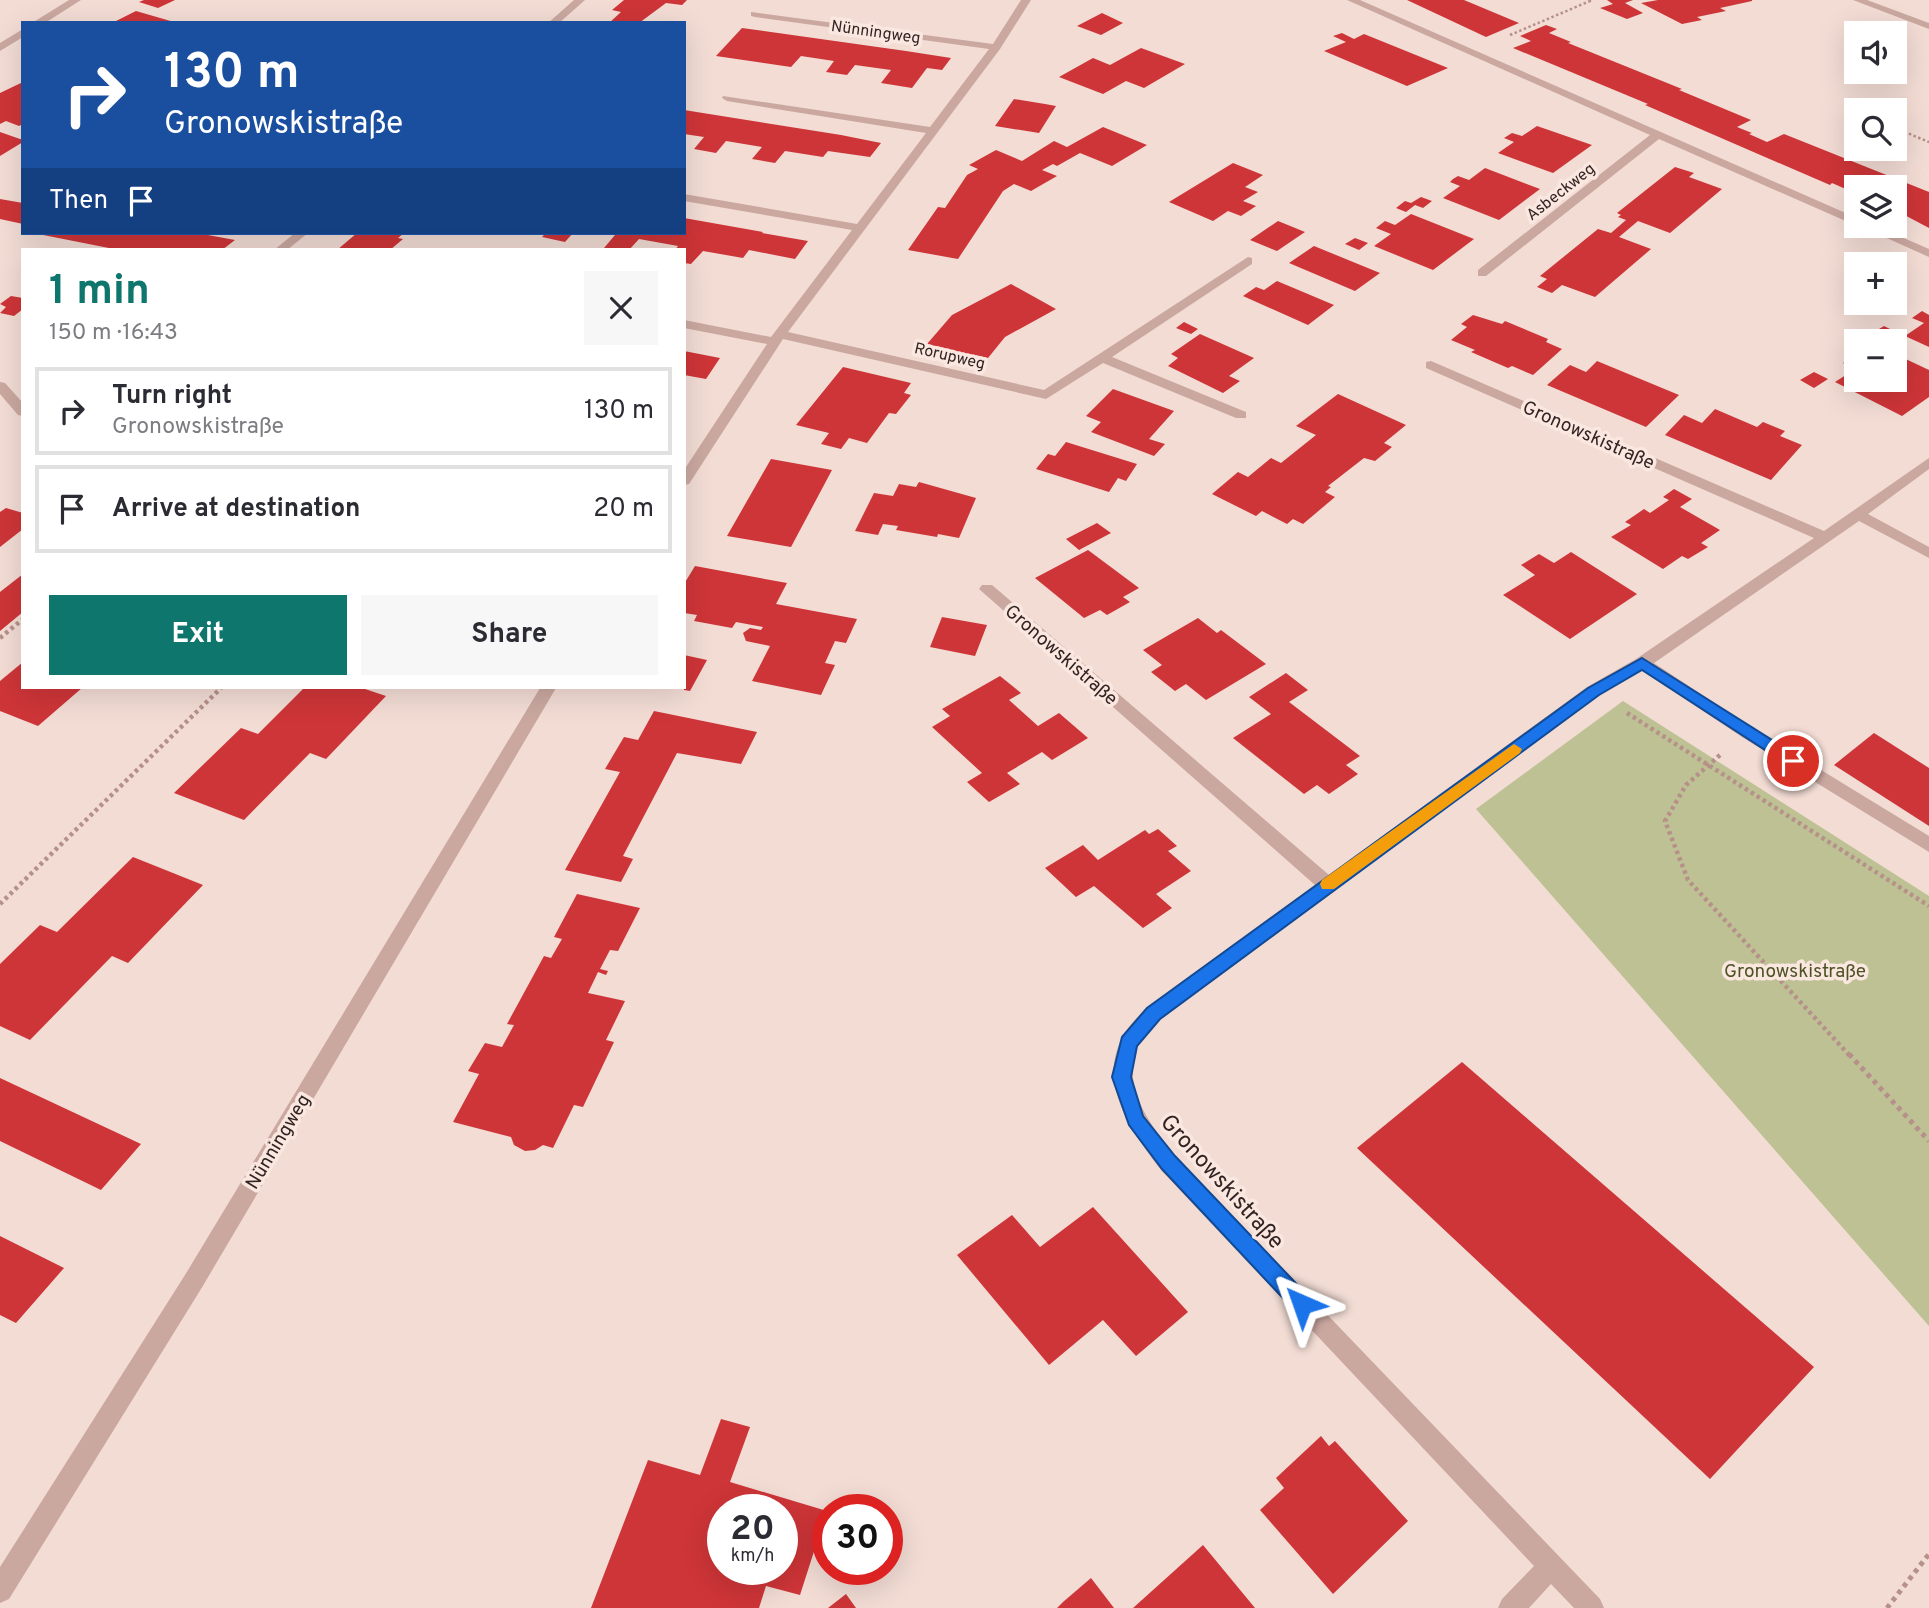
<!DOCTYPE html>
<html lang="en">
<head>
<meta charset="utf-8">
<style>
	:root { --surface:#fff; --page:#f7f7f7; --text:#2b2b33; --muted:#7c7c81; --line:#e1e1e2; --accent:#0f766e }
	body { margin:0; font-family:Overpass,sans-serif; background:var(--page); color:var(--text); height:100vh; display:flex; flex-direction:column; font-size:26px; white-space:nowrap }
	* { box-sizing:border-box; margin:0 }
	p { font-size:23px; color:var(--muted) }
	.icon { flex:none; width:38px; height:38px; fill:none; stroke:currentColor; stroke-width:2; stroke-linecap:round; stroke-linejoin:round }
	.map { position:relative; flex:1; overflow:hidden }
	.panel { position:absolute; left:21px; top:248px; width:665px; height:441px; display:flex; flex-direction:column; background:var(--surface); border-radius:0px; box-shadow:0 7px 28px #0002 }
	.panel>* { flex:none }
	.banner { position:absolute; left:21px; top:21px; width:665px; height:214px; border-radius:0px; box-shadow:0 7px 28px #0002; background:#1a4fa0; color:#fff; overflow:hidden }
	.tools { position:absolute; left:1844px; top:21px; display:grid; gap:14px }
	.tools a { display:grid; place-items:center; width:63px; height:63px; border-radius:0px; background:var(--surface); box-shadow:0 7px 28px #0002; font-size:35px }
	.speed { position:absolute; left:707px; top:1494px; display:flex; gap:14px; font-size:35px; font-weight:700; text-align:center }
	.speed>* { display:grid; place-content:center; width:91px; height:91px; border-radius:50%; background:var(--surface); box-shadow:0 7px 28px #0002; line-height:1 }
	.speed small { font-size:18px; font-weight:400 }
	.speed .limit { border:10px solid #d22; background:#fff; color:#111 }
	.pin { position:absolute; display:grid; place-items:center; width:60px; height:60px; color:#fff; margin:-30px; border:4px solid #fff; border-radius:50%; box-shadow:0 2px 7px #0007 }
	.me { position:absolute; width:77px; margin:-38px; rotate:317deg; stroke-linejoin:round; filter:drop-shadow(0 0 5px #0008) }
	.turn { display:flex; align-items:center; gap:24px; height:147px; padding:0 28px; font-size:32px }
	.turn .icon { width:91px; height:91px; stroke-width:2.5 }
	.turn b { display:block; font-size:49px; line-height:60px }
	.then { display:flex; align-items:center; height:66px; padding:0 28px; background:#0003; gap:14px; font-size:26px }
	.round { display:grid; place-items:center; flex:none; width:74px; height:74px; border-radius:0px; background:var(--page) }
	.overview { display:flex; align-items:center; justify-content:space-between; height:119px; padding:0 28px }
	h1 { font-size:42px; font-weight:700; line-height:52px; color:var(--accent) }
	.primary-button { display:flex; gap:14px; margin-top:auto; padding:14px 28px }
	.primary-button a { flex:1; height:80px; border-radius:0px; background:var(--accent); color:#fff; font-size:28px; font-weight:700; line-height:80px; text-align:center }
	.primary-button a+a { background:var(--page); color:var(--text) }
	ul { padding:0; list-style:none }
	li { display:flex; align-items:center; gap:21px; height:88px; margin:0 14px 10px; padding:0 14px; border:4px solid var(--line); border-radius:0px }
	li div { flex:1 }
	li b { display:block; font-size:26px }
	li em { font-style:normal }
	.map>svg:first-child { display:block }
</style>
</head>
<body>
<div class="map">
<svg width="1929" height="1608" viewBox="0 0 1929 1608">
	<rect width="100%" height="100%" fill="#f2dcd4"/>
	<path fill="#bec194" d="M1623,701L1929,896V1326L1476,809Z"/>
	<path fill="#ce3538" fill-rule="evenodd" d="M144,0H175L158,8L139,2Z
		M624,0H687L682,5L666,3L639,23H609L621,12L612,10Z
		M1407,0H1464L1519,23L1486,37Z
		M1607,0H1633L1625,3L1643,13L1627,19L1600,8L1613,4Z
		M1658,0H1752V1L1720,8L1726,11L1697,17L1702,20L1682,24L1641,3Z
		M136,11L174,22V23H112Z
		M1102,13L1123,23L1101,35L1077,26Z
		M1546,25L1557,29L1549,33L1571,42L1568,43L1682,89L1679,90L1751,120L1737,127L1752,133L1749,134L1767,142L1784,134L1929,192V228L1895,210V187H1857V194L1832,183L1830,185L1645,105L1648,104L1513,48L1531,41L1520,36Z
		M742,28L906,51L951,58L942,70L927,68L912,88L881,83L891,70L855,65L847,75L826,72L834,61L801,56L791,67L716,56Z
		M1342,33L1354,39L1364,34L1448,68L1407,86L1324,51L1346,42L1333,36Z
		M1141,48L1185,64L1144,88L1126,81L1103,94L1059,77L1093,58L1110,65Z
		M23,82V124L19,126L6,121L0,124V93Z
		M1014,99L1045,104L1056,106L1039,133L995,126Z
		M684,110L841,135L881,143L870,157L828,151L823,157L785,151L775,163L752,159L762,147L726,141L716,153L694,149L704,137L684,134Z
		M1537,126L1592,145L1553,173L1498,153L1514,142L1504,138L1512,133L1522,136Z
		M1103,127L1147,145L1112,166L1080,153L1057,166L1053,164L1042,170L1057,176L1031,191L1014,184L1003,191L958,259L908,250L938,207L945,208L967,175L978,169L969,165L996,150L1022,161L1054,141L1067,147Z
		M0,132L23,140V142L0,156Z
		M1233,163L1263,175L1245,187L1258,192L1243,201L1256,206L1241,216L1228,211L1213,221L1169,202Z
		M1675,167L1694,173L1689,177L1722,189L1670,233L1638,221L1619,237L1651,249L1595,297L1562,285L1552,293L1537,287L1547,279L1540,276L1598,229L1611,233L1626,220L1618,217L1621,215L1617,213Z
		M1485,168L1540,189L1499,220L1443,198L1460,186L1450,182L1453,179L1458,176L1469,180Z
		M1421,197L1432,201L1423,208L1415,205L1406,212L1396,208L1405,201L1411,203Z
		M0,199L23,203V224L0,219Z
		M1411,214L1474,239L1433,270L1374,246L1391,234L1376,228L1385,221L1395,225Z
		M684,218L763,232L762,233L808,241L795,259L749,250L743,258L703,251L691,264L684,263V250H675L678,246L639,239L629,250L604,248L615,235L610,233H684Z
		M1278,221L1305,232L1277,251L1250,240Z
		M33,233H197L235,240L222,250H119Z
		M357,233H404L398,238L403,239L390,250H337Z
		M546,233H573L565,242L542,237Z
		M1355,238L1368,243L1359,250L1345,244Z
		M1314,246L1380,273L1355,291L1289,263Z
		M1277,281L1334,305L1308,325L1243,296L1256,287L1264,290Z
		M1011,284L1056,309L1005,337L988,358L976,355L968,367L947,362L951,356L943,355L947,349L927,344L952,315Z
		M11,296L23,298V309L14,316L0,313L6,307L0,304Z
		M1922,311L1929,315V347L1905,336L1924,323L1912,318Z
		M1473,315L1502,324L1505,321L1548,339L1546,342L1562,349L1533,375L1512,366L1508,368L1471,352L1475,350L1451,340L1467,327L1461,324Z
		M1184,322L1198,329L1191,334L1176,328Z
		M1884,326L1900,334L1889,341H1870L1864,338Z
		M1200,334L1254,358L1229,376L1240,381L1223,393L1168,366L1178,358L1171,354Z
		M684,351L720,358L706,379L684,375Z
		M1895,354L1929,370V397L1902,416L1835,382L1855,369L1843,363L1853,356L1857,357V380H1895Z
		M1597,361L1679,395L1646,427L1547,385L1570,365L1586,372Z
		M843,367L911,383L904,393L911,395L896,414L889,413L867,443L849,438L841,449L821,444L829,433L796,425Z
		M1814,372L1828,379L1814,388L1800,380Z
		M1113,389L1174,411L1149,439L1165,444L1154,456L1091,432L1101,422L1086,416Z
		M1338,394L1406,425L1384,443L1392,447L1375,461L1364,458L1328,486L1331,487L1325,492L1335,497L1303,524L1293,519L1287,524L1262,511L1256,516L1212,494L1238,472L1248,477L1271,458L1281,463L1316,435L1296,426Z
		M1715,409L1757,427L1763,422L1785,431L1780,436L1802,445L1771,480L1665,435L1684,415L1702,423Z
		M1066,442L1137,464L1126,481L1118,478L1109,492L1036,469L1048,454L1055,456Z
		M771,459L832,470L791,547L727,536Z
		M919,482L976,498L959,538L938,534L937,537L896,530L898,526L883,524L878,535L855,531L874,493L893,496L899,484L916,487Z
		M1674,489L1692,499L1680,507L1720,530L1701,543L1708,547L1688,559L1682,556L1663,569L1611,537L1631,525L1625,522L1644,509L1650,513L1669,500L1663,497Z
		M6,508L23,513V529L0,547V512Z
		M1097,523L1111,533L1079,550L1066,539Z
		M1088,550L1139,588L1123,597L1130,602L1107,615L1100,610L1084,618L1035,578Z
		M1571,552L1637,594L1570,639L1503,595L1535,575L1521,565L1539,554L1554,563Z
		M695,566L787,583L776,604L857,619L846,643L835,641L825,663L835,665L821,695L752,681L770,646L746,641L743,633L750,628L761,630L763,627L736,622L732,628L694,621L697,615L684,613V584Z
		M23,574V612L0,631V592Z
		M942,617L987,625L975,656L930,647Z
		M1198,618L1217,633L1221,630L1266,664L1206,700L1186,684L1175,691L1151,672L1162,665L1143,650Z
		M684,655L707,660L690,691L684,690Z
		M23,662V688H82L38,726L0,711V681Z
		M1286,673L1308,690L1289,702L1360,756L1346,765L1358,774L1329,794L1317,785L1304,794L1233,738L1271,714L1249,697Z
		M1000,676L1021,693L1009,700L1038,726L1059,713L1088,738L1052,760L1042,752L1007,773L1020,784L989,802L967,782L982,773L932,727L950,716L942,709Z
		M304,688H362L386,696L326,759L310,753L244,820L174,793L241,728L258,734Z
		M654,711L757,732L741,764L677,753L623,856L633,859L621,882L565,870L620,772L605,769L624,737L638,740Z
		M1874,733L1929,768V826L1834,765Z
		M1158,829L1177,846L1168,851L1191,871L1156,894L1172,908L1143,928L1094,886L1076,897L1045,868L1083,845L1098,860L1145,830L1149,834Z
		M133,857L203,885L128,963L112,956L30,1040L0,1026V964L40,925L57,932Z
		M577,894L640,908L618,951L610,950L600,969L608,971L606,975L598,972L588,993L625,1001L606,1040L614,1042L583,1107L574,1105L553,1148L543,1145L535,1150L525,1151L514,1145L511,1137L453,1122L479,1074L468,1071L485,1043L502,1047L514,1025L507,1024L544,956L551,958L562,939L554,937Z
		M1462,1062L1814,1367L1710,1479L1357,1148Z
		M0,1078L141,1144L101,1190L0,1141Z
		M1093,1207L1188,1312L1136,1356L1103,1320L1049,1365L957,1255L1012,1215L1040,1247Z
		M0,1236L64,1268L16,1323L0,1315Z
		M721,1419L750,1427L730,1482L827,1511L800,1595L766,1586L759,1608H591L648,1460L700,1475ZM723,1510H782V1570H723Z
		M1321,1436L1329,1446L1335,1441L1408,1521L1333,1594L1260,1510L1284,1488L1276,1478Z
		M1203,1545L1255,1608H1133Z
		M1091,1578L1114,1608H1057L1063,1602Z
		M846,1594L856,1608H828Z"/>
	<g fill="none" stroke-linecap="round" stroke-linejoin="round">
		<path stroke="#b6918a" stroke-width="2.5" stroke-dasharray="2.5 2.5" stroke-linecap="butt" d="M1510,35L1590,1L1587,0
			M1895,128L1929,142"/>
		<path stroke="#b6918a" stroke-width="4.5" stroke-dasharray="3.5 3.5" stroke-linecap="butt" d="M0,638L23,619
			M1627,713L1929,906
			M1720,755L1686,785L1665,821L1688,880L1850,1056
			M0,904L221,688"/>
		<path stroke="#b6918a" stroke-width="5" stroke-dasharray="4.5 4.5" stroke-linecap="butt" d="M1849,1054L1929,1141
			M1887,1608L1929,1554"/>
		<path fill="#caa8a0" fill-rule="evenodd" d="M69,0H81L45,23H32Z
			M574,0H585L559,23H548Z
			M1021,0H1031L1000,49L788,332L1044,390L1248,257L1252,258V264L1112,357L1246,412V418H1236L1103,363L1046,399L783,339L689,484L684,485V470L767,344L684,328V320L771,337L852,230L684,201V194L857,224L926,133L727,101L722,98L723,96L930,127L989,49L755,17L751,16V12L993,44Z
			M1347,0H1360L1857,218V226L1659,139L1486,276H1478V270L1650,135Z
			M1853,0H1867L1929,23V29Z
			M23,29V37L0,51V43Z
			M1860,226H1876L1929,249V257Z
			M295,233H308L287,250H274Z
			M1431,361L1824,531L1929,458V469L1868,514L1929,547V558L1859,521L1654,663L1754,729L1929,836V852L1742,737L1642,670L1599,695L1160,1020C1153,1028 1143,1036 1138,1046C1120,1087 1151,1125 1175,1156L1600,1599L1604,1608H1574L1551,1584L1529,1608H1498L1502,1599L1534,1566L1161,1170C1131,1131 1095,1081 1125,1033C1130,1024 1139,1016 1146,1008L1315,885L979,589L982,585H992L1329,875L1587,687L1636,659L1814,538L1426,368V362Z
			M0,382L5,383L23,403V416L18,415L0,394Z
			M540,688H556L201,1289L9,1599L0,1603V1567L185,1275Z"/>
	</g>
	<path fill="#1a73e8" stroke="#114b97" stroke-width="2" d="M1642,658L1799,757L1801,761L1799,765H1788L1642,670L1599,695L1160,1019L1137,1046L1131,1077L1143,1116L1175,1156L1309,1297L1312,1304L1309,1311L1302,1314L1295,1311L1162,1169L1129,1125L1112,1077L1122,1037L1147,1008L1588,688Z"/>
	<path fill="#f59e0b" d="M1514,744L1522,749L1520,753L1334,889H1322L1320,884L1322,880Z"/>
	<g text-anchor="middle" stroke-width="7" stroke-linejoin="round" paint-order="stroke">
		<g font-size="16" fill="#332424" stroke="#fae7e0">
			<text transform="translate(876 31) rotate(8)" y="6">Nünningweg</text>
			<text transform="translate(1560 191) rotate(-38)" y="6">Asbeckweg</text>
			<text transform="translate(950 355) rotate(13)" y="6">Rorupweg</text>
		</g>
		<g font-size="19" fill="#332424" stroke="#fae7e0">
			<text transform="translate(1589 434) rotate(24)" y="7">Gronowskistraße</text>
			<text transform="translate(1062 654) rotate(41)" y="7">Gronowskistraße</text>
			<text transform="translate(277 1141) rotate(-59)" y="7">Nünningweg</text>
		</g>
		<g font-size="19" fill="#4e5326" stroke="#fae7e0">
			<text x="1795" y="977">Gronowskistraße</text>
		</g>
		<g font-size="23" fill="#332424" stroke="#fae7e0">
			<text transform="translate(1223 1181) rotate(48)" y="8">Gronowskistraße</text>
		</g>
	</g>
</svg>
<div class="tools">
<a><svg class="icon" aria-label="sound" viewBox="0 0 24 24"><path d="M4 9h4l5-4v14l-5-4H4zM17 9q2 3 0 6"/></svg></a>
<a><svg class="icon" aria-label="search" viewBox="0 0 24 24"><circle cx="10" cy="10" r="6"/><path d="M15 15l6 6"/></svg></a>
<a><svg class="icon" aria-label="layers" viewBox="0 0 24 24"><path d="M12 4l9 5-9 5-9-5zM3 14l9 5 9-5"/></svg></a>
<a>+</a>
<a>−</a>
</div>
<div class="speed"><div>20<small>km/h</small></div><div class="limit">30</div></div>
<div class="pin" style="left:1793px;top:761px;background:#d93025"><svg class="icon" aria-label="arrive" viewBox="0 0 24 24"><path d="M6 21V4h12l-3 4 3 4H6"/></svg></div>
<svg class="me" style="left:1302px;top:1304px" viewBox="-20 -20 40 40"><path d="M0-17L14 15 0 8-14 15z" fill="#1a73e8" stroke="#fff" stroke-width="4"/></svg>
<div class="banner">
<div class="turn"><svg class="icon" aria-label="right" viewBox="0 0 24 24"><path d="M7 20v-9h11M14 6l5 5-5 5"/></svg><div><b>130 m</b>Gronowskistraße</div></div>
<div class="then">Then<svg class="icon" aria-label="arrive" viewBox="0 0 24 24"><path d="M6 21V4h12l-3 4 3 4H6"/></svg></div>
</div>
<section class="panel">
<div class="overview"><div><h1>1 min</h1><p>150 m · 16:43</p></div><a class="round"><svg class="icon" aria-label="close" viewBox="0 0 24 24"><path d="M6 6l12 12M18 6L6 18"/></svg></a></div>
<ul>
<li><svg class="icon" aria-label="right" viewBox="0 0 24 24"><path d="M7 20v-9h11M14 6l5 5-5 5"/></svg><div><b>Turn right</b><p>Gronowskistraße</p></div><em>130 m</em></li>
<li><svg class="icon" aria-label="arrive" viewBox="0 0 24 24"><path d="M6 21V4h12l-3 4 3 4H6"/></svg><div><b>Arrive at destination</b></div><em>20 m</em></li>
</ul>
<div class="primary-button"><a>Exit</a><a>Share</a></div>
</section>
</div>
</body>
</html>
